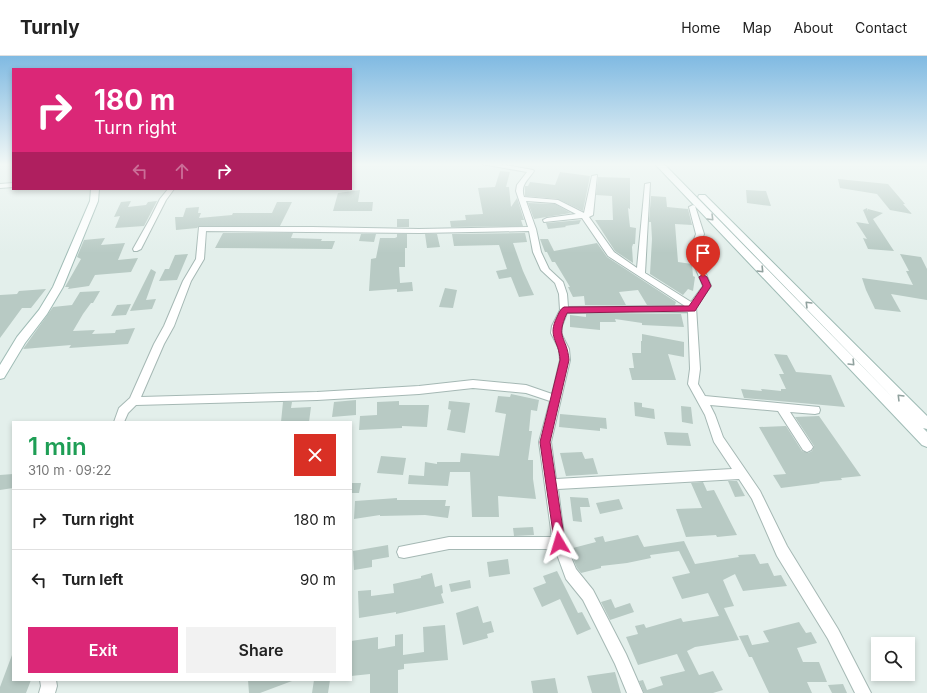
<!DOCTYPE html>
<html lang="en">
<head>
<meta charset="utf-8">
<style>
	:root { --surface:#fff; --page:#f2f2f2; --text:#222; --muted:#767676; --line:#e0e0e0; --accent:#db2777 }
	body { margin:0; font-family:Inter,sans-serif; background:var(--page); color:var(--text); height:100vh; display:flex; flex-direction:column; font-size:15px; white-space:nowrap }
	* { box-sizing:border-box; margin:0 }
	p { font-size:13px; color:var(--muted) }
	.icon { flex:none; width:22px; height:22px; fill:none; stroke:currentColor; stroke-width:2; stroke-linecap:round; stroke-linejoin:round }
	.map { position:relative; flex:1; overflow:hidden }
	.drawer { position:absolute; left:12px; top:365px; width:340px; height:260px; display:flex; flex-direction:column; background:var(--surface); border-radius:0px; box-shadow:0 2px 6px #0003 }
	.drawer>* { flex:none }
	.banner { position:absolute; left:12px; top:12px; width:340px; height:122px; border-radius:0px; box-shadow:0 2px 6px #0003; background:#db2777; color:#fff; overflow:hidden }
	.buttons { position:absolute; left:871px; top:581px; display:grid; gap:8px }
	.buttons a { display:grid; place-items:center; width:44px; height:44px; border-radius:0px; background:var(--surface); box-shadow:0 2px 6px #0003; font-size:20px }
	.pin { position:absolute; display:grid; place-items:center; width:34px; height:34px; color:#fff; margin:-41px -17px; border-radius:50% 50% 50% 0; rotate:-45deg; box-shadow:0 0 4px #0007 }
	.pin .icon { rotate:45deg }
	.me { position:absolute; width:44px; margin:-22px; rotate:353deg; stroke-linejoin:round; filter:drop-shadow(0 0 3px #0008) }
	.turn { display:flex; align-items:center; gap:14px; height:84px; padding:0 16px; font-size:18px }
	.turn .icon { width:52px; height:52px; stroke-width:2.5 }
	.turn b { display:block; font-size:28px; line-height:34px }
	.lanes { display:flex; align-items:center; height:38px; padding:0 16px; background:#0003; justify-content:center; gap:20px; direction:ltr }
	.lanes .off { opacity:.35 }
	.round { display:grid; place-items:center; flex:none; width:42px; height:42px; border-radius:0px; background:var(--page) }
	.overview { display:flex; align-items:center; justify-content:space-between; height:68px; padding:0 16px }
	h1 { font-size:24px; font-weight:600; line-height:30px; color:#1e9e55 }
	.action { display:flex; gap:8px; margin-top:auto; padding:8px 16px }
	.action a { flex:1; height:46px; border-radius:0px; background:var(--accent); color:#fff; font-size:16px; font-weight:600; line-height:46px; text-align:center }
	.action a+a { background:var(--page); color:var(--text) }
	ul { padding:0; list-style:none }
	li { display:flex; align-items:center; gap:12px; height:60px; padding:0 16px; border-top:1px solid var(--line) }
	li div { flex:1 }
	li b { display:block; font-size:15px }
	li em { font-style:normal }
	header { display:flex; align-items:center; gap:24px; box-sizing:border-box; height:56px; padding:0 20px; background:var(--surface); border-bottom:1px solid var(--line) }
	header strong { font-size:19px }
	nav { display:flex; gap:22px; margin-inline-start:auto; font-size:14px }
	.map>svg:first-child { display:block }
</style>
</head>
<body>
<header>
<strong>Turnly</strong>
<nav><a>Home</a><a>Map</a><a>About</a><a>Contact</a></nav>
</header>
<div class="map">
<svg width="927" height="637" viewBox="0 0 927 637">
	<rect width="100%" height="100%" fill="#e3efeb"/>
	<path fill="#b8cac4" d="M500,115L510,116L506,131H509L511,151L517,142L524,164H521L523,170L451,171L450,165L466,164L465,159L483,158L478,132L495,131Z
		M560,116L590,120L583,155L558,143L525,140V130H528L530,126L555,129Z
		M598,121L630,122V153L628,152L629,162L630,171L636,172L635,188H633L632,191L633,207L615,195L595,164H613L612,140L596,139Z
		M838,123L888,128L905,148H903L912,158L890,154L877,138L840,132Z
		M360,134L358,146H373L372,155H333L338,137Z
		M746,134L766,135L771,150L747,147Z
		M651,140L666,141L667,151L688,153L692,169L675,168L678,206L692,208L693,220L695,221L693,235L688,233L683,239L650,218L652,183L651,166H649Z
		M131,145L128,151L146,149L148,146L157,145L144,170L115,172L120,160L114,161L121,146Z
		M277,146H292L280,170H199L197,172L176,174L175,161H183L186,152L199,151L198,157H201L199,162L232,159L233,157H272Z
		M528,147L555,148L571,157L534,163Z
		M867,152L868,155V153L883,157L873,163L894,195L868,193L863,182L867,183L856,166L869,168L863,154Z
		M397,163H409V171H397Z
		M581,164L579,168L565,170L566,171L548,173L546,167Z
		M223,177H293L291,182L322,183L321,185H335L332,193L215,192Z
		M525,177L527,186L513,187L523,215L534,239L519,241L511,221L499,223L496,215L507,213L499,189L454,190L452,178Z
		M361,178H376L374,186L359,185Z
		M397,178H407V192H405V211H399L400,227L412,226L413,235L397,236V233L369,235L371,203L376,202L380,182H395L397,181Z
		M425,178H437L440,191L427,192Z
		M105,182L101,189L125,187L118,204L138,202L131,216L95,219L89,230L68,233L69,231H65L81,203L77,201L84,184Z
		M540,183H548L554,195L597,187L607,201L676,246L675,249H647L638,234L619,236L626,249H585L584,240L573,241L568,231H570L555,206H552L547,196H545Z
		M188,198L177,224L159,225L165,213H169L175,199Z
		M900,198L921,201L927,213V244L891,238L901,256L875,253L866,234L862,222L913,229L906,215H909Z
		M151,213L156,216L146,244L156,243L152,253L130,255Z
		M445,232L457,234L453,252L439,251Z
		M46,233L31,252H22L0,282V239L17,238L19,235Z
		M100,235L93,247H91L83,258L73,275L95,274L92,278L115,277L116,274L135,272L128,288L69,292L71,289L23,293L53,251L72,249L80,236Z
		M131,248L126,259L111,260L117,249Z
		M586,258H681L684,271L642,269V267L615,263L616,266H600V274L570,271V259L586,261Z
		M642,278L684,286V301L668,298L676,324H632L629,312H634L632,297H641V285H642Z
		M774,298L787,299L796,316L831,319L845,351L744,342L741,333L762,335L761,333L781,335V333H786L779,318H784Z
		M511,338L539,344L537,355L531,354L529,375H532L528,404H533V423L536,443L498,440L499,461H472L470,416H450L448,430L408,428L409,419L424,420L425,406L437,408V406H460L461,397L499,400L506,358L495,356L498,340L510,341Z
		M356,344V359L332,361L334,346Z
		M399,345V349H429L427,371L402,370V372L359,374L360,360L377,359V346Z
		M449,345L470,347L465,377L447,374L451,354L448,353Z
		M283,346H292L291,352L311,351L309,366H281Z
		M634,346L642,347V351L654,353L655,363L635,360Z
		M681,350L691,351L693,368L682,366Z
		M560,358L606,362L607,373L600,372V375L559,371Z
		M819,360L861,420L841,422L842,424L819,426L820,427L781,432L773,419L786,418L759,371L786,370L802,395L808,397L812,395L814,390L795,361Z
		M664,376L688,377L691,390L667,389Z
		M582,396L585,403L593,402L598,418L566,420L560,397Z
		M381,400L406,402L403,419L377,417Z
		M13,418V432L0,434V419Z
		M728,425H737L745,440L735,441Z
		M703,426L707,435L714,434L737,479L717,481L716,479L686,481L676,453L702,452L691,427Z
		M351,427H361L359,437H351Z
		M570,441L588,442L590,451H580L582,466L573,465Z
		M397,442V444H446L445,450H450L448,462L425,459L380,460V459L354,463L355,445Z
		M619,443L623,453L600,458L596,447Z
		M533,471L534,479L514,480L513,472Z
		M638,479L644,491L684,485L695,508L739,501L738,499L755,498L760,508L768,507L774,520L781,519L787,530L743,535L735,518L723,524L734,550L724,552L739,584L695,591L687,595L699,619L713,615L723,634L713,637H644L639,625L643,624L647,634L663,629L660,621L685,615L677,598L638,609L626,581L638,578L635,570L644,568L646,572L681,562L683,566L719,560L708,537L682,543L672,521L690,517L679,495L650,499L651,502L627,507L601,510V512L581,517L577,512L569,493L596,486L594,482L603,480L605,486Z
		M388,489L389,501L372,504V511L354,514L353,495Z
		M508,503L510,518L489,521L487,506Z
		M557,515L578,557L582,556L591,573L577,579L560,543L542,551L533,532L546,527L543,520Z
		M432,517L435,531L442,529L443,537L441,538L444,547L396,558V556L359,562L358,535L371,534V540L394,537L393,528L421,522V520Z
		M470,524L471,532L451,536L449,528Z
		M611,543L615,552L630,547L634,556L610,564L601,546Z
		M478,550L483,567L491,565L494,576L487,578L488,582L463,589L456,557Z
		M799,566L806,577L811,576L817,587L797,592L803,606H819L827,626H807L812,637H769L752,601H749L739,580L748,579L752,589L769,586L763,575Z
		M445,569L448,604L404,608V613L398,614V637H370V618L351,620V585L378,581V593L395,590V579L403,578V599L424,596L423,571Z
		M12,599L13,624H31L26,637H0V631Z
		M615,616L621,637H592L587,620Z
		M555,622L558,637H533L531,625Z
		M248,624H292V625L260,637H249Z
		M314,624H330L328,637H312Z
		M843,628L847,637H832L828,629Z"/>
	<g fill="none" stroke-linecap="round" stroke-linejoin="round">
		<defs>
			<path id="street" d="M482,108H499L533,114L534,115C528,124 520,129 524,141L558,144L584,157L592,120L597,119L593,159L589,161L614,196L637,212L645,128L650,127L645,217L691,246L703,230L695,211L692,189L696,178L689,151L693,149L695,150L704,178L700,189L703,211L711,230L696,251L700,313L698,328L705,340L819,351L820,354L819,357L815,358L790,356L813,391L811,394L807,396L803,394L778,355L710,349L715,359L723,381L760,435L787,490L838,573L871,637H855L828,583L777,500L752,443L739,423L558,433L565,487L576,513L593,534L626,598L643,637H627L615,608L583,544L566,523L555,493H449L404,502L399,501L397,496L399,491L449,481H552L539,386L550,345L526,337L473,332L419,338L317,344L136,349L128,357L124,366H114L119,352L130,342L154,288L164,270L183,225L196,203L199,171H312L419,173L528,171L516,135L517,129L527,116ZM526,145L555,147L576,158L547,162L543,164L544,166L582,162L608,200L685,250L568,251L567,238L563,226L549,213L541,196L536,173ZM206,175L419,177L529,175L533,196L541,214L555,227L559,238L560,254L552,270L551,277L559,293L560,304L552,338L526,329L473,324L419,330L317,336L141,341L164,288L174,270L191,225L204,203ZM688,256L690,313L688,328L705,359L714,386L732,413L556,423L551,386L570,304L569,293L561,277L562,270L567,257Z
				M13,127V131L0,132V128Z
				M168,133H174L166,144L141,193L137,195H134L133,193L151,161L160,143Z
				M40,624H56L57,630L55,637H39L41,630Z"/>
			<path id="secondary" d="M655,108H664L901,350L698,141L699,139H705L927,360V373L923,372L927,376V391L922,389Z
				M91,133H99L98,145L63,231L47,258L25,287L4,322L0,323V309L17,281L39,254L53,231L90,145Z"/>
		</defs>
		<use href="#street" stroke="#a5b8b4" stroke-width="2"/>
		<use href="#secondary" stroke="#a0bcb6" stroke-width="2"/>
		<use href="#street" fill="#fff" fill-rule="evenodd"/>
		<use href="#secondary" fill="#fff" fill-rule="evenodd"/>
	</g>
	<defs><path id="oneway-chevron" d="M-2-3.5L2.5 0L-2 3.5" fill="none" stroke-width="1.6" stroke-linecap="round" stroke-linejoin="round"/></defs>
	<g stroke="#90a19e">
		<use href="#oneway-chevron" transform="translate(711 162) rotate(45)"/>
		<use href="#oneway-chevron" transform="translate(761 214) rotate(46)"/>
		<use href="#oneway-chevron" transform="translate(808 248) rotate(-135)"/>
		<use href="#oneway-chevron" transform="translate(852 307) rotate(46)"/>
		<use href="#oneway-chevron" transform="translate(900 341) rotate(-135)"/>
	</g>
	<linearGradient id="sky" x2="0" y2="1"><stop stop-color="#80bae2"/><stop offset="0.55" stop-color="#f2f8f6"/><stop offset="1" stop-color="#f2f8f6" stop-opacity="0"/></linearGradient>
	<rect width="927" height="197" fill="url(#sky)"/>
	<path fill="#db2777" stroke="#8e194d" d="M703,218L707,221L711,230L695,255L567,257C555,283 567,280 569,304L550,386L565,487L563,491L559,492L555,491L540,386L560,304C559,284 547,281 557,261C559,257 560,253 564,251L689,250L703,230L699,221Z"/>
</svg>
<div class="buttons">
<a><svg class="icon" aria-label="search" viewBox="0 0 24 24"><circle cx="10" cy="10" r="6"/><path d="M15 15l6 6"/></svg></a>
</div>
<div class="pin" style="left:703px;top:221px;background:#d93025"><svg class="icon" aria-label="arrive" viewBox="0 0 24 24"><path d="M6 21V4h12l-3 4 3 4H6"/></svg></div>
<svg class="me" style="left:559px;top:487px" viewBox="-20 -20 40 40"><path d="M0-17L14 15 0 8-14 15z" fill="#db2777" stroke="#fff" stroke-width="4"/></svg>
<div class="banner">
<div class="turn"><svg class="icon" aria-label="right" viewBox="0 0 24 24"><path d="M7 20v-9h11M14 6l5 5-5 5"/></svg><div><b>180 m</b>Turn right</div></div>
<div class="lanes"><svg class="icon off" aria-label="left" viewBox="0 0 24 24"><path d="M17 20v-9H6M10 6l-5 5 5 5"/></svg><svg class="icon off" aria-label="ahead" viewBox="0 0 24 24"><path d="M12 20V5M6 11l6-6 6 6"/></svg><svg class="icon" aria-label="right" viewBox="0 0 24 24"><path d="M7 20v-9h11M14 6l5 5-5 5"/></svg></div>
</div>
<section class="drawer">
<div class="overview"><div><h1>1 min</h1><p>310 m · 09:22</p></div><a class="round" style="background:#d93025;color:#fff"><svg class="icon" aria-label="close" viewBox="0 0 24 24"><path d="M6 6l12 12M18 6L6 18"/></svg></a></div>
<ul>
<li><svg class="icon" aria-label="right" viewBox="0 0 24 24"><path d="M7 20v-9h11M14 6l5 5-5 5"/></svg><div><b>Turn right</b></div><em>180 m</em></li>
<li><svg class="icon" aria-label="left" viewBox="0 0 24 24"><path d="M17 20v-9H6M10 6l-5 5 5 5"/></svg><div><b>Turn left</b></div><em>90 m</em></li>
</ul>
<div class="action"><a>Exit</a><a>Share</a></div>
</section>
</div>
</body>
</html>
